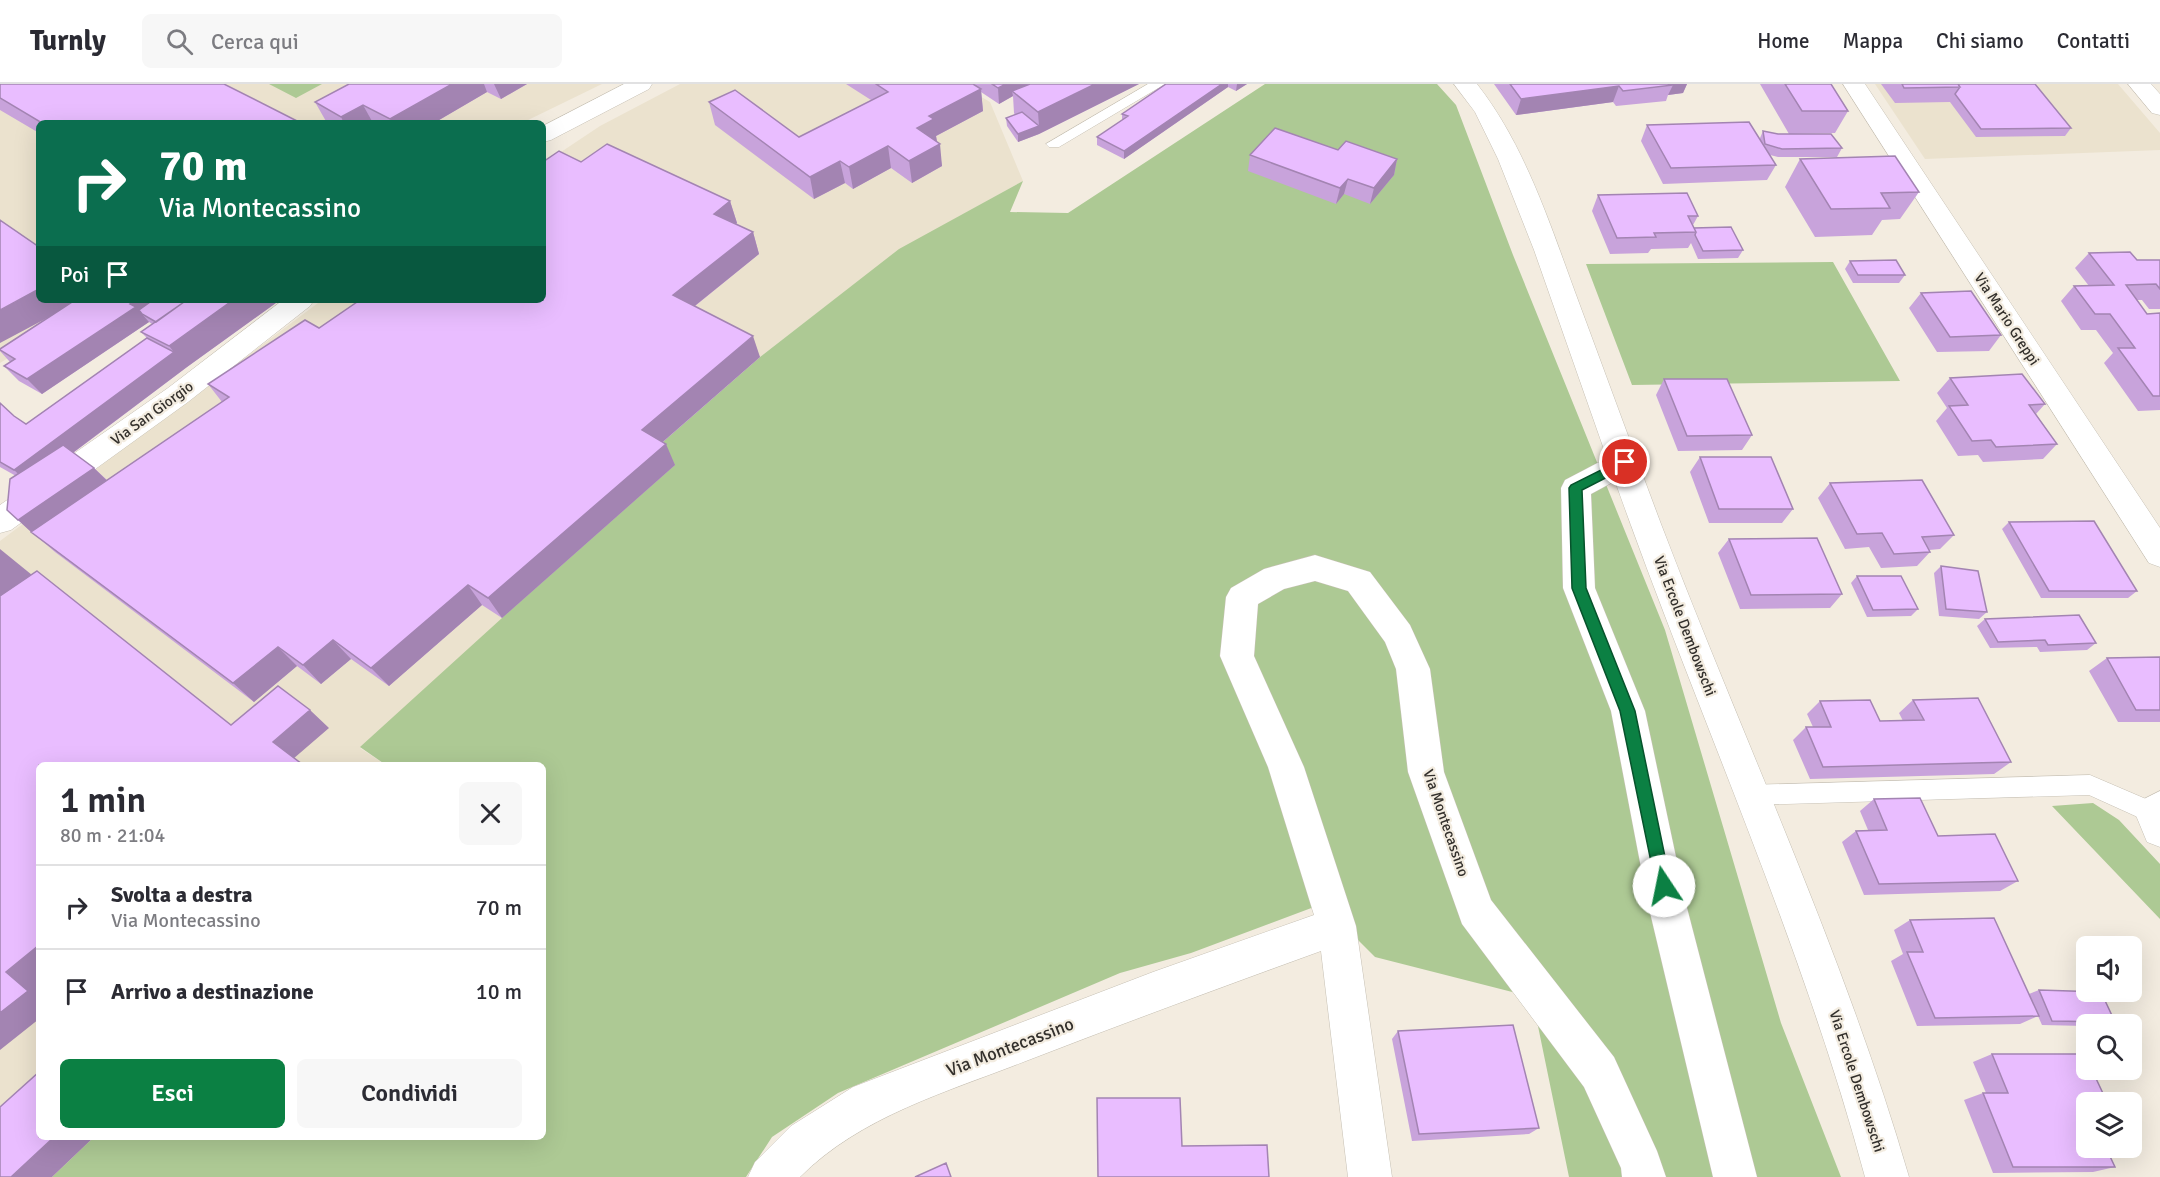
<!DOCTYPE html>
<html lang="it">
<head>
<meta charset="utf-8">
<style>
	:root { --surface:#fff; --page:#f7f7f7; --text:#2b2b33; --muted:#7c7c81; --line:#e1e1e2; --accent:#0b8043 }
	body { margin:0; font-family:Signika,sans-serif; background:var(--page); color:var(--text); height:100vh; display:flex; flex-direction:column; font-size:22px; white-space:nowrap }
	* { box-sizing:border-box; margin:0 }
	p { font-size:20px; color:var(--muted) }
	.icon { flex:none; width:33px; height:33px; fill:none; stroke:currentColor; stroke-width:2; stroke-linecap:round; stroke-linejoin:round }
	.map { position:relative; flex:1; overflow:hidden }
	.panel { position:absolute; left:36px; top:678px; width:510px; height:378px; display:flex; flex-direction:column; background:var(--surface); border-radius:9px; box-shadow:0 6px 24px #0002 }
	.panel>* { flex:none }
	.hud { position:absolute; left:36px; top:36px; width:510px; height:183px; border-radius:9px; box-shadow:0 6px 24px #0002; background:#0b6e4f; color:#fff; overflow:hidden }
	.controls { position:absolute; left:2076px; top:852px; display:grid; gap:12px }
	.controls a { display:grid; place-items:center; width:66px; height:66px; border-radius:9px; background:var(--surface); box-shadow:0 6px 24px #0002; font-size:30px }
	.pin { position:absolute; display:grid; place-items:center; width:51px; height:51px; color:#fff; margin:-26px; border:3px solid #fff; border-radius:50%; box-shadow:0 2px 6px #0007 }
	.me { position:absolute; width:66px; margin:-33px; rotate:349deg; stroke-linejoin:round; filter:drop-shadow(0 0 4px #0008) }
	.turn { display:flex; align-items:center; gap:21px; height:126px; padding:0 24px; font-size:27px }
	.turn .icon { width:78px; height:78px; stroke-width:2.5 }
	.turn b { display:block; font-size:42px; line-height:51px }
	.then { display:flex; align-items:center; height:57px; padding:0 24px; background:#0003; gap:12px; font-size:22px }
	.round { display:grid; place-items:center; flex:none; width:63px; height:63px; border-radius:9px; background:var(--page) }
	.head { display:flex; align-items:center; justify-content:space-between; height:102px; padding:0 24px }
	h1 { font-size:36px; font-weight:600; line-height:45px }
	.cta { display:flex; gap:12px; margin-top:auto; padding:12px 24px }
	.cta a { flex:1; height:69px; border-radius:9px; background:var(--accent); color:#fff; font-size:24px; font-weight:600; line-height:69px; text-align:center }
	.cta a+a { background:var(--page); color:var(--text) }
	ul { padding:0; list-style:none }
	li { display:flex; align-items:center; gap:18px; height:84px; padding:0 24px; border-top:2px solid var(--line) }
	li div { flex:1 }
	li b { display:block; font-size:22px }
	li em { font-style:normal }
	header { display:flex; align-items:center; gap:36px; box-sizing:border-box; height:84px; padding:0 30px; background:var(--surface); border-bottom:2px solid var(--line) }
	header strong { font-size:28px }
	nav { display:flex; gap:33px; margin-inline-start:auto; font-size:21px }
	.search { width:420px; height:54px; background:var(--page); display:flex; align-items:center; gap:15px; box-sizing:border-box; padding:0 21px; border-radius:9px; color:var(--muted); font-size:22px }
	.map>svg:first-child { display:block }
</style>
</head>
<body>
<header>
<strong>Turnly</strong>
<div class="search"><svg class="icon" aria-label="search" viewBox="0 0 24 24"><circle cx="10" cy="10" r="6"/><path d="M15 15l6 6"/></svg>Cerca qui</div>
<nav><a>Home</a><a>Mappa</a><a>Chi siamo</a><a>Contatti</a></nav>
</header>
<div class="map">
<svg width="2160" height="1093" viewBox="0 0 2160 1093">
	<rect width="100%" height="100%" fill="#f3ece0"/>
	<path fill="#ebe2ce" d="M0,0H602L522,39H39V216H103L0,279Z
		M680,0H959L990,18L1023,97L899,166L760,273L652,367L675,381L360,664L386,681H39V1053H94L52,1093H0V457L322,216H543V80L600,42Z
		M1875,0H2118L2160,49V66L1925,75Z"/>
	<path fill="#adc994" d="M269,0H322L296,14Z
		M1265,0H1437L1456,21L1513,171L1665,546L1781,939L1841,1093H1569L1532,913L1375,873L1322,820L1191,869L1120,889L838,1009L772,1053L746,1093H52L94,1053H543V681H386L360,663L502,534L651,368L760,273L899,165L1023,97L1010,128L1068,129Z
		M1833,178L1900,297L1632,301L1586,180Z
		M2093,719L2119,736L2160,780V835L2052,722Z"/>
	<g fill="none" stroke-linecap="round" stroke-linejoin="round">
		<defs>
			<path id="service" d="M1148,0H1165L1059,63H1049L1046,60Z
				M2090,691L2160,721V737L2153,740L2089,711L1750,721L1742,718L1739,711L1742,704L1750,701Z"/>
			<path id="minor" d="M624,0H652L649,5L551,56L543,58V42Z
				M1454,0H1477C1524,60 1549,137 1575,208C1604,286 1632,363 1661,440C1744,658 1844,869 1909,1093H1865C1801,855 1697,629 1615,397L1591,410L1595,504L1645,627L1686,820L1757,1093H1713L1648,820L1611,627L1563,504L1561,404L1565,396L1607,374L1534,166L1498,75L1475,28Z
				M1843,0H1865L2160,444V483L2149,479Z
				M2128,0H2151L2160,10V31L2152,29Z
				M283,216H314L310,222L188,318L11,446L0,449V421L168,304Z
				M1315,471L1370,488L1410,541L1430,585L1444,688L1491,816L1614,973L1657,1067L1666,1093H1622L1621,1084L1584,1003L1462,840L1408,688L1396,585L1385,558L1348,507L1315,497L1284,505L1258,520L1254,572L1304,683L1356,842L1392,1093H1348L1321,867C1222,903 1124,939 1026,977C947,1008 861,1032 800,1093H748L755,1078L791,1042L853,1003L1153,888L1314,831L1268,683L1220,572L1226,513L1231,504L1264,485Z
				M2160,707V763L2147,758L2135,729L2140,717Z"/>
		</defs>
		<use href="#service" stroke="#c6c0b4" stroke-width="1"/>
		<use href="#minor" stroke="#c6c0b4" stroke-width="1"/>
		<use href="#service" fill="#fff" fill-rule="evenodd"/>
		<use href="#minor" fill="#fff" fill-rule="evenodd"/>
	</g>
	<path fill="#c8a3db" d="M0,0L301,39H39V49L0,26Z
		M349,0H527L501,15L487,8L434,39H327L315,18Z
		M846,0H1139L1039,50L1018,58L1007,42L1006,34L1015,31L1014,29L1013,12L999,20L981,8L983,27L936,52L942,82L912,99L891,84L853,105L845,99L814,115L715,41L709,18L799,53L871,16Z
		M1166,0H1247L1236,7L1228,3L1124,75L1097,61V53L1122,36V30Z
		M1494,0H1687L1683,9L1668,11L1666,17L1616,22L1613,18L1516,31Z
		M1760,0H1831L1848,27L1835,49L1789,50Z
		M1881,0H2035L2071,44L2065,52L1976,53L1950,18L1895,19Z
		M1647,41L1760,54L1763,47L1842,64L1837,73H1778L1770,71L1776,81L1767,96L1663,100L1641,57Z
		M1338,66L1397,75L1394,91L1370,120L1344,110L1336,120L1248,87L1250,71Z
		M1800,75L1919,108L1900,135L1882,136L1872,151L1815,153L1785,103Z
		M581,78L730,117L737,139L736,140L753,148L759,170L695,222L760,273L663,358L675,381L502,534L482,521L389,602L351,575L321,600L297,582L254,618L55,468L18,436L16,392L0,383V319L14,332L26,340L147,254L141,248L152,240L149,238L42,310L19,297L4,282L10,278L0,267V265L51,231L39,216L184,218L187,216H280L187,283L73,369L94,384L107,396L222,318L208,300L319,244Z
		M1598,111L1698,132L1693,141L1694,144L1743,166L1738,174L1698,175L1691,159L1688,164L1651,165L1648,169L1610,170L1592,127Z
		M2089,169L2137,176H2160V225H2149L2142,216H2137L2147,230L2160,229V326L2138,327L2104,279L2113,269L2096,246H2081L2061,217L2074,202H2089L2075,184Z
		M1850,177L1905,191L1899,199H1853L1845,185Z
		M1921,209L2001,251L1989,267L1937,268L1909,224Z
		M1950,294L2045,320L2036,330L2057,360L2043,375L1983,378L1978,371L1958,372L1936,337L1947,324L1937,309Z
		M1664,295L1752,351L1742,366L1678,367L1656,311Z
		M1700,373L1793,425L1782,439H1709L1690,388Z
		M1830,399L1954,451L1940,465L1929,466L1930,468L1917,482L1881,484L1869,463L1845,465L1818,414Z
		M2009,438L2137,507L2128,514H2041L2002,445Z
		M1729,455L1842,510L1830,524L1740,525L1718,469Z
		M1941,482L1987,528L1979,535L1939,532L1934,489Z
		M1857,492L1918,525L1911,532L1867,533L1851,499Z
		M1985,535L2096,559L2087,566L2040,568L2037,563L1990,564L1977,542Z
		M2160,573V638H2118L2089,587L2107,574Z
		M1913,616L2011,678L1994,690L1810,695L1793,656L1806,643H1813L1807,630L1820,617L1880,637H1903L1899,629Z
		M1874,715L1938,752L2018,797L2000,807L1864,811L1842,758L1856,747L1868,746L1860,727Z
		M1910,836L2029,910L2039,906L2115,938L2110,940H2086V942L2042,941L2038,932L2020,940L1917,942L1891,877L1903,870L1894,846Z
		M1398,947L1539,1044L1529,1050L1412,1057L1392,955Z
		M1992,970L2086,1018L2115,1083L2093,1088L1993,1089L1964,1016L1983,1009H1986L1973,978Z"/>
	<path fill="#a384b2" d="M452,0H484L487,8L434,39H392L390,35Z
		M494,0H527L501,15Z
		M1006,0H1028V3L1012,7L1013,12L999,20L998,4Z
		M1095,0H1139L1039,50L1018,58V50L1039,42L1038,28Z
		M1222,0H1228V3L1124,75V67Z
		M1237,0H1247L1236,7Z
		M1668,0H1687L1683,9L1668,11L1673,1Z
		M1619,2L1613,18L1516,31L1521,15Z
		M981,5L983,27L936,52L937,58L917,44L929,32Z
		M363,21L373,39H344L341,33Z
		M940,60L942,82L912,99L909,77Z
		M888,62L891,84L853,105L849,83Z
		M1397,75L1394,91L1370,120L1374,104Z
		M840,77L845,99L814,115L810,93Z
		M1348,95L1344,110L1336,120L1340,104Z
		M730,117L737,139L720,152L714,130Z
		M753,148L759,170L681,233L673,211Z
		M39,205V216H81L0,259V226Z
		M136,216H172L142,230L149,238L42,310L27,295Z
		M233,216H280L187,283L30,401L14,386L174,268L169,262Z
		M753,252L760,273L651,368L642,346Z
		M666,360L675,381L502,534L488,514Z
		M94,384L128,417L31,448L18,436Z
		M0,465L32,491L0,514Z
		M468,501L482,521L389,602L371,584Z
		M333,556L351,575L321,600L303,581Z
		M278,563L297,582L254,618L233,599Z
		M310,626L329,644L293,675L273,658Z
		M39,861V900L37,902L39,904V935L0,966V929L6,888Z
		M54,1053H94L52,1093H11Z"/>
	<path fill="#e9bdff" stroke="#a384b2" stroke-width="1.5" d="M0,0H224L301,39H42L0,14Z
		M349,0H452L390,35L363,21L341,33L315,18Z
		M876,0H973L981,5L929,32L934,35L917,44L940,60L909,77L888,62L849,83L840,77L810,93L709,18L735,6L799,53L888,8Z
		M992,0H1006L998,4Z
		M1030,0H1095L1038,28L1012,7Z
		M1166,0H1222L1124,67L1097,53L1128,32L1122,30Z
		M1510,0H1672L1673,1L1623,7L1619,2L1521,15Z
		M1785,0H1831L1848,27H1802Z
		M1902,0H1958L1960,3L1904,4Z
		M1958,0H2035L2071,44L1981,45L1955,10L1960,3Z
		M1022,28L1039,42L1018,50L1006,34Z
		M1749,38L1776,81L1671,84L1647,41Z
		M1275,44L1338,66L1346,57L1397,75L1374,104L1348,95L1340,104L1250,71Z
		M1763,47L1778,50H1831L1842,64L1782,65L1765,60Z
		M607,60L730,117L714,130L753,148L673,211L753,252L642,346L666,360L488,514L468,501L371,584L333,556L303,581L278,563L233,599L31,448L229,313L208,300L305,236L319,244L360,216H543V78L559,67L581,78Z
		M1895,72L1919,108L1881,109L1890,124L1831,125L1800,75Z
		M1687,109L1698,132H1688L1696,148L1654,149L1656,153L1617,154L1598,111Z
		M0,136L39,163V205L0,226Z
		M1731,143L1743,166L1703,167L1695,151L1696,148L1694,144Z
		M2130,168L2137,176H2160V205L2156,200L2126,201L2147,230L2160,229V312H2153L2118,264H2135L2110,230H2095L2074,202L2114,201L2089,169Z
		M1896,176L1905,191H1858L1850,177Z
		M1971,207L2001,251L1950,253L1921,209Z
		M75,216H136L130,220L136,223L27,295L4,282L15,275L0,266V265Z
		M153,216H179L184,218L156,238L142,230L139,226Z
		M187,216H233L169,262L141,248Z
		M147,254L174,268L14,386L0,378V319L14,332L26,340Z
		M2022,290L2045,320L2029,321L2057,360L1996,363L1991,356L1972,357L1949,322L1968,321L1950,294Z
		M1664,295H1727L1752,351L1687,352Z
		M63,361L94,384L18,436L7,426L10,395Z
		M1700,373H1771L1793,425H1719Z
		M1922,396L1954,451L1922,453L1930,468L1894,470L1882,449L1857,450L1830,399Z
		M2094,437L2137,507H2049L2009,438Z
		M1817,454L1842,510L1751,511L1729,455Z
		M1941,482L1978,487L1987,528L1946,525Z
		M37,487L231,641L278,602L310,626L273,658L302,680L300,681H39V861L6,888L28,907L0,929V512Z
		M1857,492H1901L1918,525L1873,526Z
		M2079,531L2096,559L2048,561L2045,556L1998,558L1985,535Z
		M2160,573V626H2136L2107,574Z
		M1978,614L2011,678L1823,683L1806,643H1831L1820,617L1870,616L1880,637L1924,636L1913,616Z
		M1920,714L1938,752L1995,750L2018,797L1879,800L1856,747L1887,746L1874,715Z
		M1994,834L2039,932L1935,934L1907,868H1923L1910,836Z
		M2039,906L2101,908L2115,938L2052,937Z
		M1513,941L1539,1044L1419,1050L1398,947Z
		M1992,970H2085L2086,974V986H2092L2107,1018H2086V1064H2106L2115,1083H2013L1983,1009H2008Z
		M39,988V1053H54L11,1093H0V1023Z
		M1097,1014H1180L1182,1062L1267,1061L1269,1093H1098Z
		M946,1079L951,1093H915Z"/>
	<path fill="#0b8043" stroke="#07532c" stroke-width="1.5" d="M1625,374L1629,375L1631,378L1629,382L1582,406L1586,504L1635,627L1671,802L1669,807L1664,809L1658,807L1656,802L1620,627L1572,504L1569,404L1571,401Z"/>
	<g text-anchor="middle" stroke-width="4.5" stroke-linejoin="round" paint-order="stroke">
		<g font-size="15" fill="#33302c" stroke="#f3ece0">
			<text transform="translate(2007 235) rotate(57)" y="5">Via Mario Greppi</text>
			<text transform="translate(152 329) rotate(-36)" y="5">Via San Giorgio</text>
			<text transform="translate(1685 542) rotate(69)" y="5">Via Ercole Dembowschi</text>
			<text transform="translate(1446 739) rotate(71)" y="5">Via Montecassino</text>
			<text transform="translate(1857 997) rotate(72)" y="5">Via Ercole Dembowschi</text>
		</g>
		<g font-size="18" fill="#33302c" stroke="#f3ece0">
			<text transform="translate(1010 963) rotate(-21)" y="6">Via Montecassino</text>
		</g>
	</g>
</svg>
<div class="controls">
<a><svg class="icon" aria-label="sound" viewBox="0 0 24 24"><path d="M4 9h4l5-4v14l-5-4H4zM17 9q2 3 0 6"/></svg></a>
<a><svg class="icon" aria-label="search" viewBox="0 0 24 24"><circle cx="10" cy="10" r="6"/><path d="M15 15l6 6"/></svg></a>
<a><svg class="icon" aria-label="layers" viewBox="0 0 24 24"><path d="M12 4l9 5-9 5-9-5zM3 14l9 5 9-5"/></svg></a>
</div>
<div class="pin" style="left:1625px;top:378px;background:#d93025"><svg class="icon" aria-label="arrive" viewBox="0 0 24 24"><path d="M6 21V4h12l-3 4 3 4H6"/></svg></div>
<svg class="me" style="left:1664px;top:802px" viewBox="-20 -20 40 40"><circle r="19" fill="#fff"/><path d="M0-13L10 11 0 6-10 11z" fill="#0b8043"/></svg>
<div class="hud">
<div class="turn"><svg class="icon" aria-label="right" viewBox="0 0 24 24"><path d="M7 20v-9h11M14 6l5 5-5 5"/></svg><div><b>70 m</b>Via Montecassino</div></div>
<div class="then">Poi<svg class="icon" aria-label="arrive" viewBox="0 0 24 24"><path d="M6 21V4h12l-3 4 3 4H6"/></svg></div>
</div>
<section class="panel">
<div class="head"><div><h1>1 min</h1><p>80 m · 21:04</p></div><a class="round"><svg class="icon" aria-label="close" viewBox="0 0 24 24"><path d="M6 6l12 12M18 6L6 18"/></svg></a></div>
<ul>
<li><svg class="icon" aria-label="right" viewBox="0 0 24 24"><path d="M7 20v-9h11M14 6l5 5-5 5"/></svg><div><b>Svolta a destra</b><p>Via Montecassino</p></div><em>70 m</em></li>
<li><svg class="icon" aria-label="arrive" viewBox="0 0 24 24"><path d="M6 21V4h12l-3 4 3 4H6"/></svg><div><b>Arrivo a destinazione</b></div><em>10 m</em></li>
</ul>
<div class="cta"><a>Esci</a><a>Condividi</a></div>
</section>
</div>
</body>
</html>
